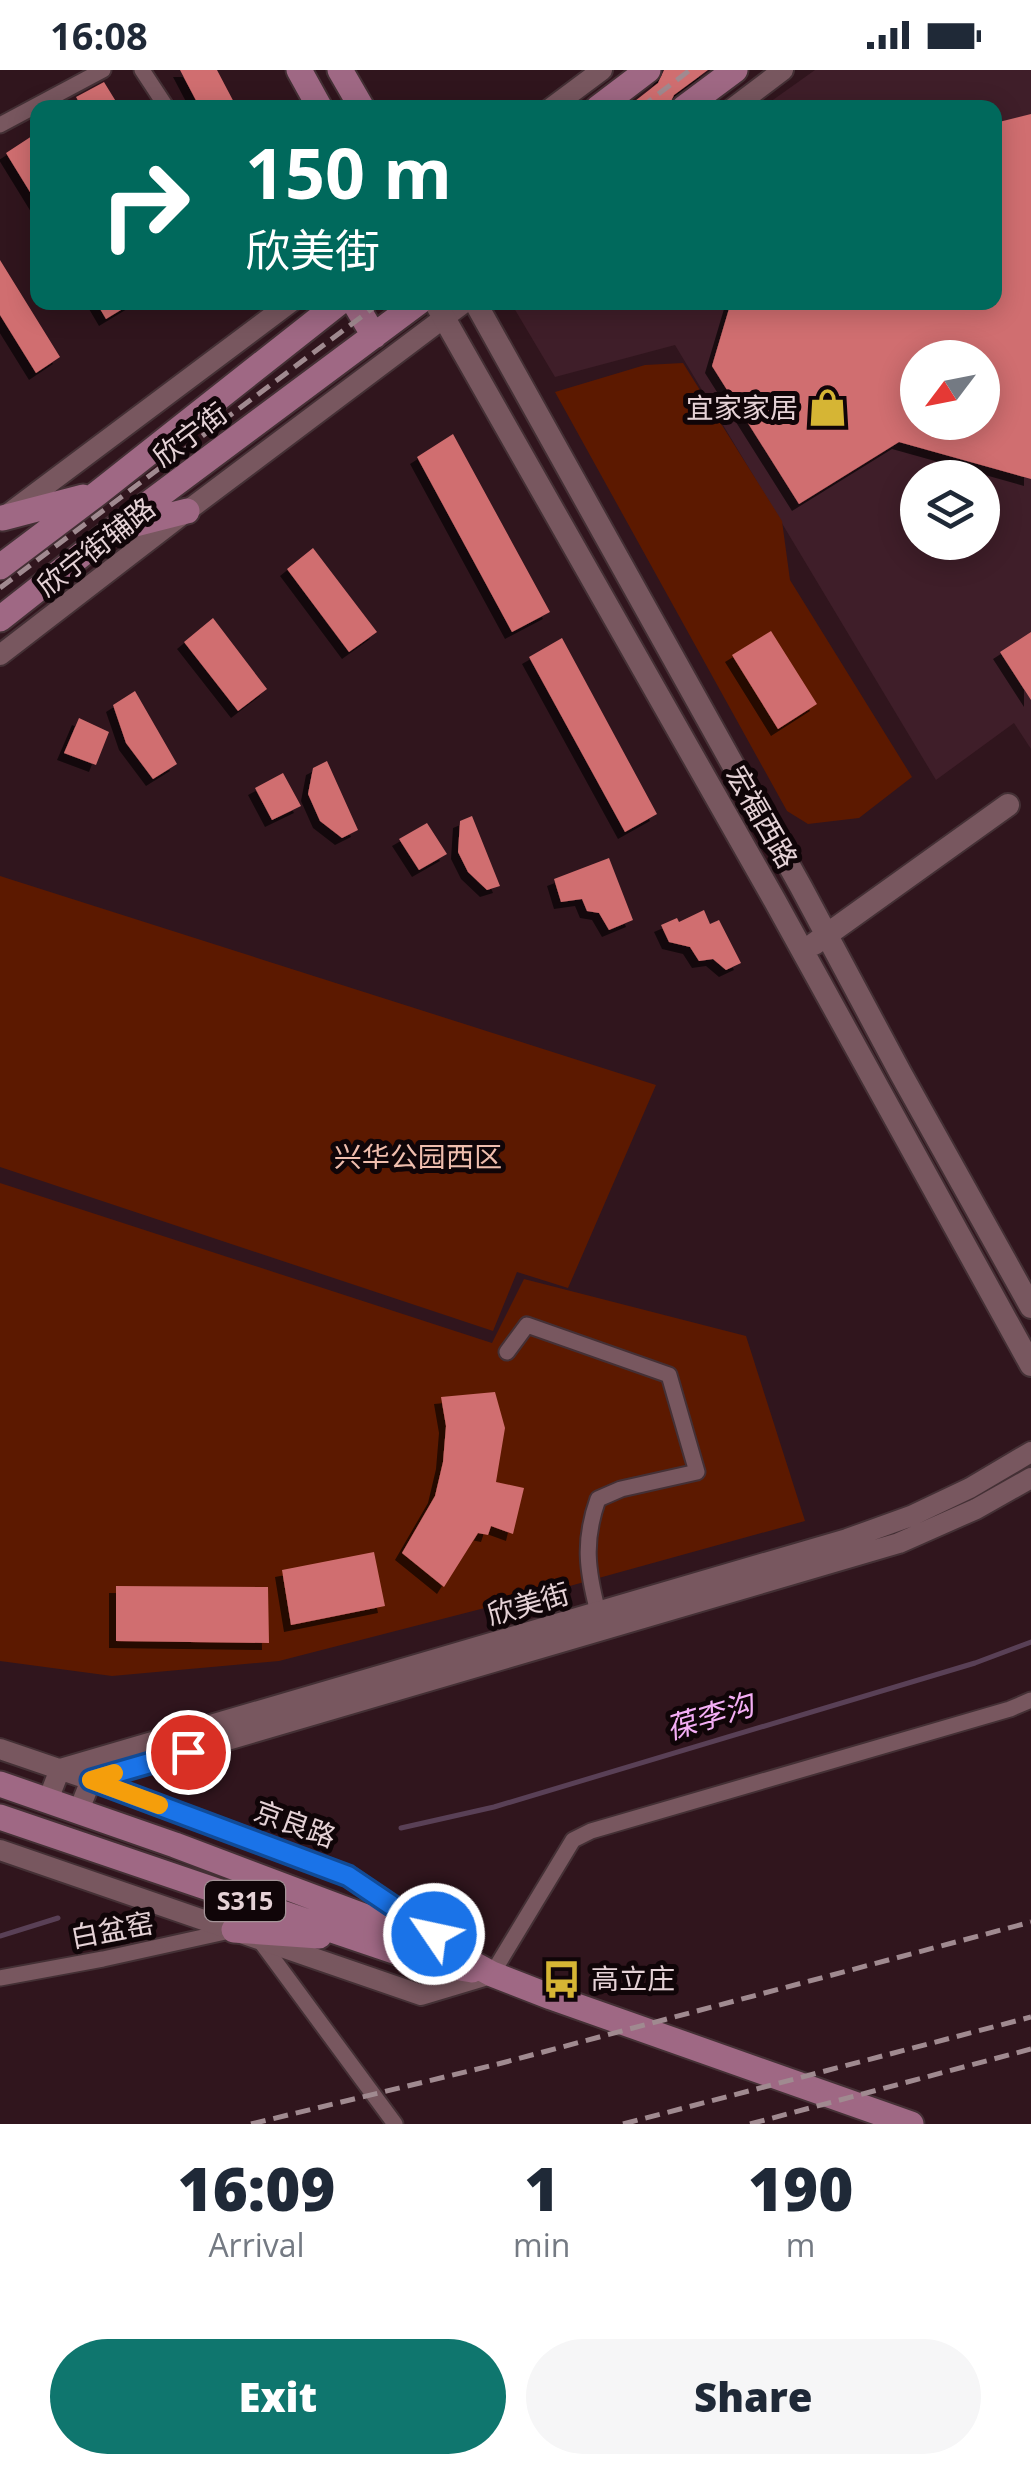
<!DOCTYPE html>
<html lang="en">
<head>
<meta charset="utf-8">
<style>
	:root { --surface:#fff; --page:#f6f6f7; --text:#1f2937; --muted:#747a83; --accent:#0f766e }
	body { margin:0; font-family:"Open Sans","Noto Sans SC",sans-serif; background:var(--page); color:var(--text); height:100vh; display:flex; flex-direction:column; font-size:38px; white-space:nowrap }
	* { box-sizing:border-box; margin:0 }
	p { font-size:32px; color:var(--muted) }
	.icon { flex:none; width:55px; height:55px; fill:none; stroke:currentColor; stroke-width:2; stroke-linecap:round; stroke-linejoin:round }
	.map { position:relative; height:2054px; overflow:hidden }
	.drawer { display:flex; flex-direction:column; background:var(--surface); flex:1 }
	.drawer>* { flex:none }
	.banner { position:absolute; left:30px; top:30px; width:972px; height:210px; border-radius:20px; box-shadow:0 5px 25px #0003; background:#00695c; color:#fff; overflow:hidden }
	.needle { width:65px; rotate:238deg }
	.controls { position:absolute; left:900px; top:270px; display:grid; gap:20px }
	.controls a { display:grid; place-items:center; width:100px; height:100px; border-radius:50%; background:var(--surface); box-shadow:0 5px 25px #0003; font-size:50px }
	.pin { position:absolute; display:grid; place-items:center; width:85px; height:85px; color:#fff; margin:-42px; border:5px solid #fff; border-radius:50%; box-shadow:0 2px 10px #0007 }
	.me { position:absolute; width:110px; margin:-55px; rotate:304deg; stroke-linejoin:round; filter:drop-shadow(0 0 8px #0008) }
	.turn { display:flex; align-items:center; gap:35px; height:210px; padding:0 50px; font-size:45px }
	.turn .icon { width:130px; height:130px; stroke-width:2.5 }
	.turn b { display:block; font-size:70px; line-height:85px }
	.eta { display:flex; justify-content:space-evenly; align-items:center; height:170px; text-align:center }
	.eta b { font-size:60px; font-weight:800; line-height:70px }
	.primary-button { display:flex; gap:20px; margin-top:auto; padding:20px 50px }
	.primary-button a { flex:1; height:115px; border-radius:60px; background:var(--accent); color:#fff; font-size:40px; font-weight:800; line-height:115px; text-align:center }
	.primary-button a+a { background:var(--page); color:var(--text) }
	.status { display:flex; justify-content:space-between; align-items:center; height:70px; padding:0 50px; background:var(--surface); direction:ltr }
	.status svg { height:28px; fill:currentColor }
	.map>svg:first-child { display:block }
</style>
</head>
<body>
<div class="status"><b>16:08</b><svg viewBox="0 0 49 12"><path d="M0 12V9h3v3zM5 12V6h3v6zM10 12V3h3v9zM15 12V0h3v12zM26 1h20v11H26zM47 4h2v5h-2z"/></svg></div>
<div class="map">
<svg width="1031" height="2054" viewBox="0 0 1031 2054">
	<defs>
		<filter id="shadow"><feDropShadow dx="-7" dy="7" stdDeviation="0" flood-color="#0009"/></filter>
	</defs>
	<rect width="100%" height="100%" fill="#30151d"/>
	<path fill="#3f1e29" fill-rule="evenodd" d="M815,0H1031V679L1014,653L936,710L675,275L555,307L511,233L995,232V38L763,37ZM918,288H982V352H918ZM918,408H982V472H918Z"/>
	<path fill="#5c1900" d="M683,293L782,451L790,510L912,707L859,748L808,754L787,741L555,322L645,295Z
		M0,806L656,1015L568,1218L517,1202L493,1261L0,1097Z
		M0,1113L492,1273L524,1209L746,1266L805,1451L559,1519L279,1591L112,1606L0,1591Z"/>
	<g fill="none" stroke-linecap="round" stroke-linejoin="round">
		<path stroke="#594056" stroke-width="5" d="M401,1758L494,1737L975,1593L1031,1572
			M0,1866L58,1848"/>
	</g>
	<path fill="#d06e6f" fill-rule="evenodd" filter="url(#shadow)" d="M180,0H217L237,38H200Z
		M664,0H708L674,25L668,38H626L658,13Z
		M104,12L120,38H82L76,27Z
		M1031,44V409L899,372L799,434L712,296L731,232H995V53ZM918,288H982V352H918Z
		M32,66L38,74V135L6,83Z
		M0,190L60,287L36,303L0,245Z
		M96,232H134L106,249Z
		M453,364L550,542L512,562L417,387Z
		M313,478L377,562L349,582L287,499Z
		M213,548L267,619L238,641L184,572Z
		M771,561L817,634L778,659L732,585Z
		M1031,562V630L1000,582Z
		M562,568L657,744L625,762L529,587Z
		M135,621L177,694L153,709L126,673L113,635Z
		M79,648L109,662L96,695L64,683Z
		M327,691L358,760L342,768L320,751L308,724L313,698Z
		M283,703L301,736L272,750L255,718Z
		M472,746L500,816L487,820L468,802L458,782L460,751Z
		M427,753L447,784L419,800L399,769Z
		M609,788L633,850L609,860L599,843L587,841L582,829L561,832L554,809Z
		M704,840L710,854L719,850L741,893L726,900L713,889L699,891L690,877L669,872L661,855L677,848L679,852Z
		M495,1322L505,1358L496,1412L524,1418L513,1464L491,1456L488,1465L478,1463L444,1517L402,1483L435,1426L443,1392L446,1356L441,1327Z
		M374,1482L385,1536L291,1555L282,1500Z
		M116,1516L268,1517L269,1573L116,1571Z"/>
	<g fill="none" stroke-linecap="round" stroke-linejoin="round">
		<defs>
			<path id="minor" d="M142,0L167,38
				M0,55L103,0
				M507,1282L527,1255L669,1305L697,1402L621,1419L598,1429C583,1471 587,1500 598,1542
				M258,1868L395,2054
				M492,1904L573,1770L591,1761L1010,1639L1031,1630
				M0,1908L103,1889L230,1861"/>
			<path id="tertiary" d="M551,38L602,0
				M733,38L783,0
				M8,444L291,232
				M0,585L187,441L465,232
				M0,1679L91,1710L348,1806L437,1866
				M48,1730L60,1699L847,1469L911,1446L970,1418L1031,1382
				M79,1740L91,1710L899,1473L976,1439L1031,1408
				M0,1780L421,1925L491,1904"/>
			<path id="secondary" d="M435,232L775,831L1031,1295
				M475,232L801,817L901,1004L1031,1237
				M814,874L1008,735"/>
			<path id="primary" d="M299,0L320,38
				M340,0L362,38
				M598,38L648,0
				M684,38L735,0
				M354,232L374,266
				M3,448L83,427
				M128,456L187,441
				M0,497L98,423L340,232
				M0,549L113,460L419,232
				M0,1714L175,1775L435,1873L492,1904L551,1927L911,2054
				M0,1747L429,1893L472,1900
				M234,1860L319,1866"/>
		</defs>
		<use href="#minor" stroke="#443035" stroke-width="19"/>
		<use href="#tertiary" stroke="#443035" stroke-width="24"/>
		<use href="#secondary" stroke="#443035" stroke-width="26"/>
		<use href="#primary" stroke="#443035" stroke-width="29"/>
		<use href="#minor" stroke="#78575f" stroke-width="15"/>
		<use href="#tertiary" stroke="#78575f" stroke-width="20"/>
		<use href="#secondary" stroke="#78575f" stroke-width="22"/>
		<use href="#primary" stroke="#9f6884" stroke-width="25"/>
		<path stroke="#a08a90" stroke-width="5" stroke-dasharray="15 8" stroke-linecap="butt" d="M640,38L690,0
			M0,518L381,232
			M251,2054L498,1994L1031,1852
			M623,2054L1031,1947
			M750,2054L1031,1979"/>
	</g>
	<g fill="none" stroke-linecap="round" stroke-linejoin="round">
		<defs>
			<path id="route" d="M188,1682L91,1710L348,1806L434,1864"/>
		</defs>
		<use href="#route" stroke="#114b97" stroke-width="25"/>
		<use href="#route" stroke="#1a73e8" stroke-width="18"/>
		<path stroke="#f59e0b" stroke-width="18" d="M114,1703L91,1710L159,1735"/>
	</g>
	<defs>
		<symbol id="shop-bare" viewBox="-9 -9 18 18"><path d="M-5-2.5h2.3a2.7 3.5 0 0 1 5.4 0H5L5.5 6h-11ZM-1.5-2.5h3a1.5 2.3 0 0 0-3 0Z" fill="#d6b534" stroke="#100508" stroke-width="2.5" paint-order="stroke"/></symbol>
		<symbol id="bus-bare" viewBox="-9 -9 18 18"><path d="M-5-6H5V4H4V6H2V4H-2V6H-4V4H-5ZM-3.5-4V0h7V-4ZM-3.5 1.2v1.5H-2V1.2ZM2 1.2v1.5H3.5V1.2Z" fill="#d6b534" stroke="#100508" stroke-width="2.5" paint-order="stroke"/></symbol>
	</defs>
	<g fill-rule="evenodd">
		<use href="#shop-bare" x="800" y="310" width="55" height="55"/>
		<use href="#bus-bare" x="534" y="1882" width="55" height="55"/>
	</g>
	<g text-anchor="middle" stroke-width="10" stroke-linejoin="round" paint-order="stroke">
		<rect fill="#100508" stroke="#a59498" stroke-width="2.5" x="205" y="1811" width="80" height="40" rx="8"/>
		<g font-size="25" font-weight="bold" fill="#e5d2d6">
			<text x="245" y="1840">S315</text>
		</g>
		<g font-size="28" fill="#e5d2d6" stroke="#100508" text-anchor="end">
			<text x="798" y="348">宜家家居</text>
			<text x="591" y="1919" text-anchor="start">高立庄</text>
		</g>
		<g font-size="28" fill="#e5d2d6" stroke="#100508">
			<text transform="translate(190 365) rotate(-37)" y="10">欣宁街</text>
			<text transform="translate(96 477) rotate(-38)" y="10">欣宁街辅路</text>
			<text transform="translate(762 747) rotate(60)" y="10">宏福西路</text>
			<text transform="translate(528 1534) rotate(-16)" y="10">欣美街</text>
			<text transform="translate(295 1754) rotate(20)" y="10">京良路</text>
			<text transform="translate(112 1860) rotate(-11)" y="10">白盆窑</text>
		</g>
		<g font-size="28" fill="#f0beae" stroke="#100508">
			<text x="418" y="1097">兴华公园西区</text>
		</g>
		<g font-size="30" font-style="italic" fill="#f4aef5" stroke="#100508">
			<text transform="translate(710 1647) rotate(-17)" y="10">葆李沟</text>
		</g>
	</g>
</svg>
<div class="controls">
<a><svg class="needle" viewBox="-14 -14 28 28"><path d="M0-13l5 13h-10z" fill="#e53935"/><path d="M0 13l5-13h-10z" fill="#747a83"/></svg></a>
<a><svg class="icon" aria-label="layers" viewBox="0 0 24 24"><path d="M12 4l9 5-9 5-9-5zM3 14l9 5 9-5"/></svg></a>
</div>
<div class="pin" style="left:188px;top:1682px;background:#d93025"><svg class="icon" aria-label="arrive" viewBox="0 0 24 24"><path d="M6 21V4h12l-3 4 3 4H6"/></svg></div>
<svg class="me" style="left:434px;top:1864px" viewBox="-20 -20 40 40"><circle r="17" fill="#1a73e8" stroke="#fff" stroke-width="3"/><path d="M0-11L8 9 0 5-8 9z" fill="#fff"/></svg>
<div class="banner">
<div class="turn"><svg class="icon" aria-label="right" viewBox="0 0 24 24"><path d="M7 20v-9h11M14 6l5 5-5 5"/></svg><div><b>150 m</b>欣美街</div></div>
</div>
</div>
<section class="drawer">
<div class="eta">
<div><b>16:09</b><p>Arrival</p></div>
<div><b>1</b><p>min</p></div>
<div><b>190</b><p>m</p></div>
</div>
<div class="primary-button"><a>Exit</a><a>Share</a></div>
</section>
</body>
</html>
